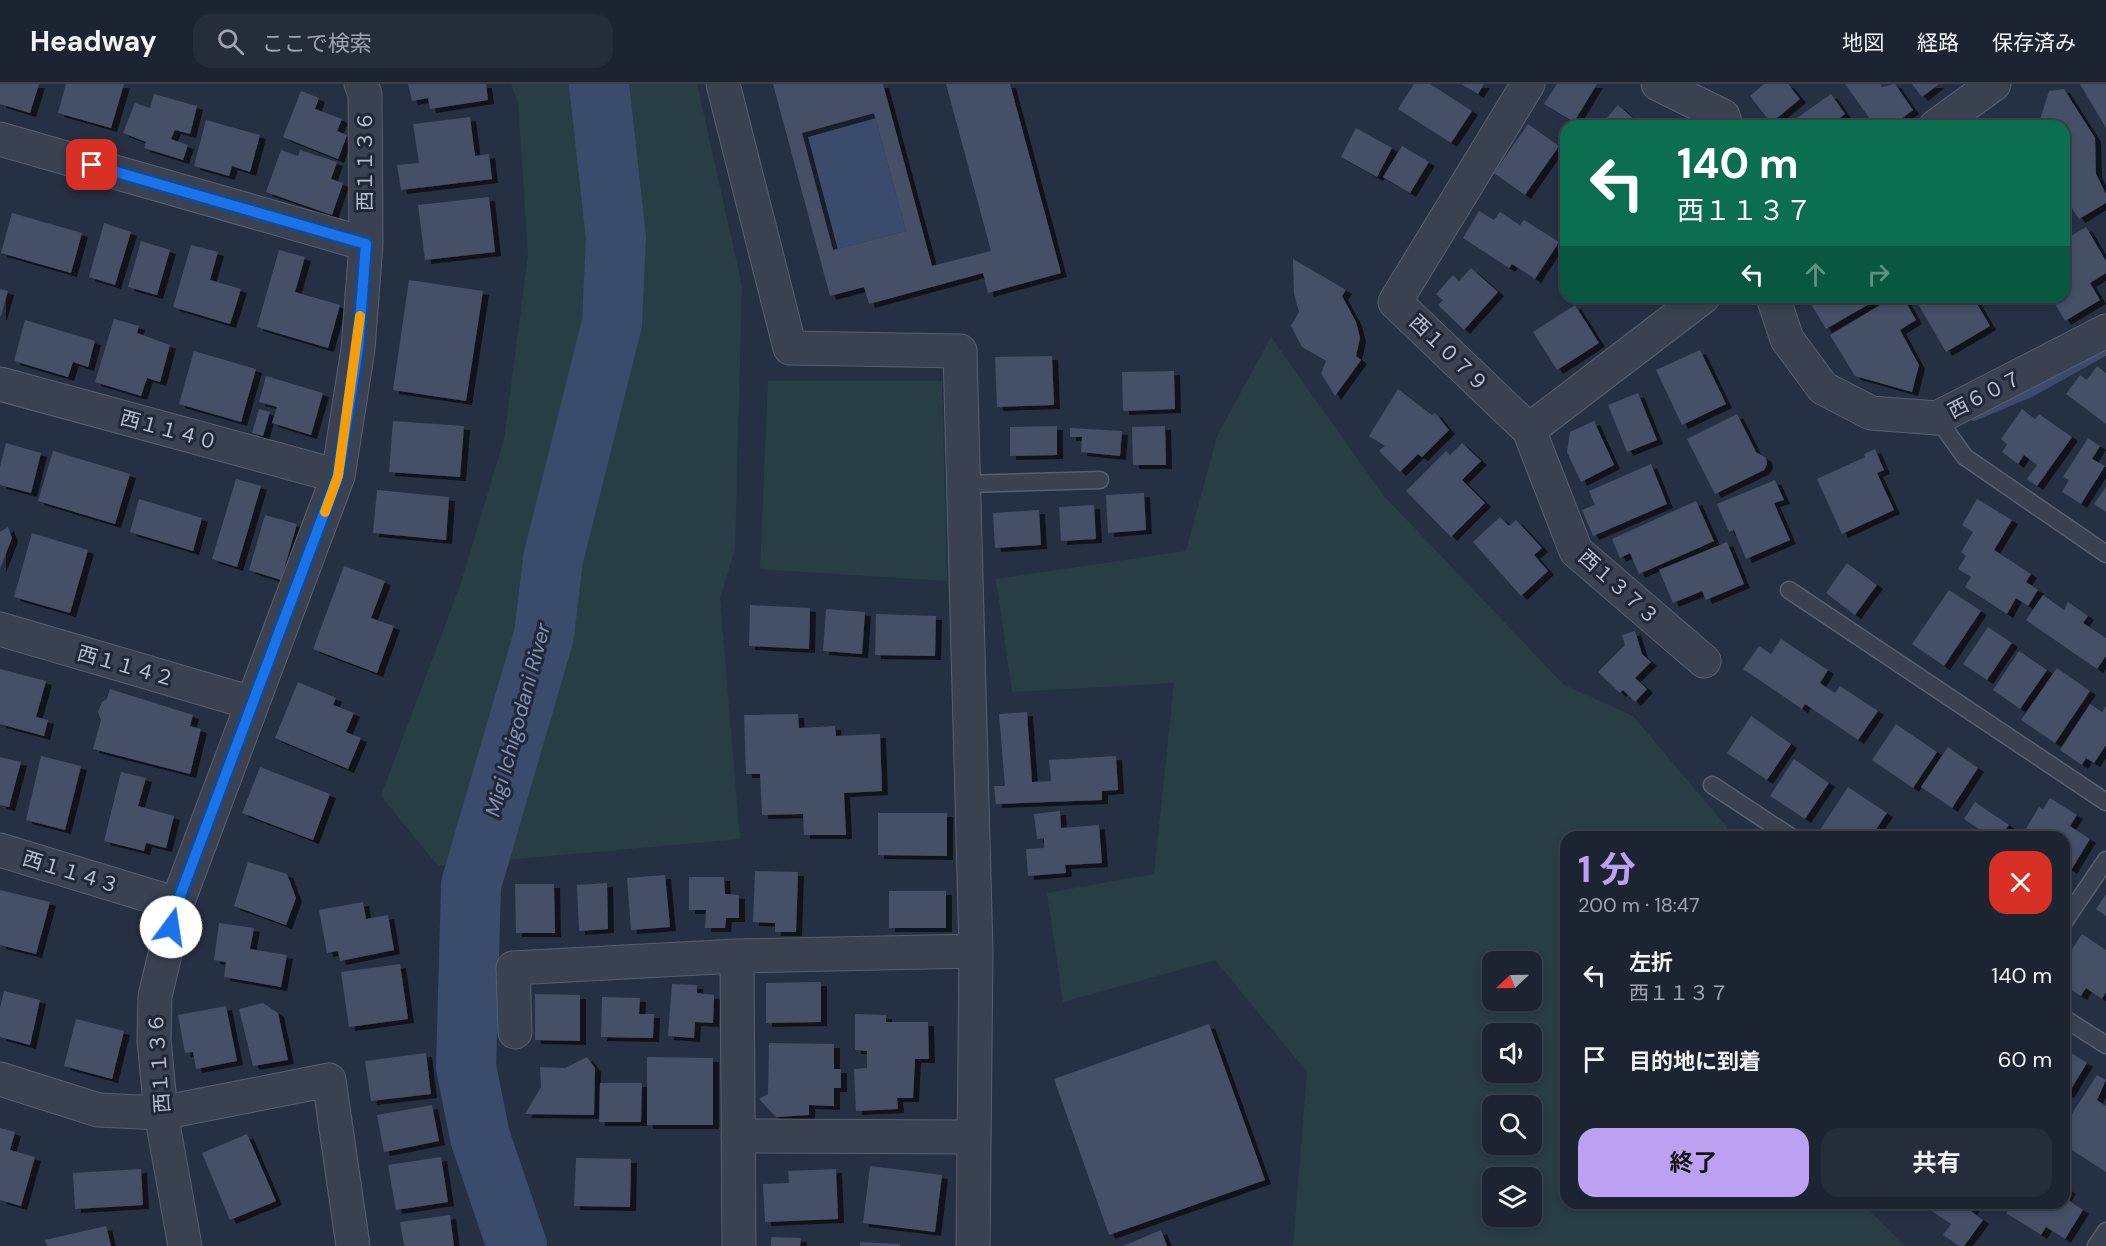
<!DOCTYPE html>
<html lang="ja">
<head>
<meta charset="utf-8">
<style>
	:root { --surface:#1c2432; --page:#252c3a; --text:#f1f3f6; --muted:#a0a4ac; --line:#3a414d; --accent:#bca0f2 }
	body { margin:0; font-family:"DM Sans","Noto Sans JP",sans-serif; background:var(--page); color:var(--text); height:100vh; display:flex; flex-direction:column; font-size:22px; white-space:nowrap }
	* { box-sizing:border-box; margin:0 }
	p { font-size:20px; color:var(--muted) }
	.icon { flex:none; width:33px; height:33px; fill:none; stroke:currentColor; stroke-width:2; stroke-linecap:round; stroke-linejoin:round }
	.map { position:relative; flex:1; overflow:hidden }
	.panel { position:absolute; left:1560px; top:747px; width:510px; height:378px; display:flex; flex-direction:column; background:var(--surface); border-radius:18px; box-shadow:0 3px 9px #0003,0 0 0 2px var(--line) }
	.panel>* { flex:none }
	.guide { position:absolute; left:1560px; top:36px; width:510px; height:183px; border-radius:18px; box-shadow:0 3px 9px #0003,0 0 0 2px var(--line); background:#0b6e4f; color:#fff; overflow:hidden }
	.needle { width:39px; rotate:248deg }
	.fabs { position:absolute; left:1482px; top:867px; display:grid; gap:12px }
	.fabs a { display:grid; place-items:center; width:60px; height:60px; border-radius:12px; background:var(--surface); box-shadow:0 3px 9px #0003,0 0 0 2px var(--line); font-size:30px }
	.pin { position:absolute; display:grid; place-items:center; width:51px; height:51px; color:#fff; margin:-26px; border-radius:12px; box-shadow:0 3px 9px #0006 }
	.me { position:absolute; width:66px; margin:-33px; rotate:14deg; stroke-linejoin:round; filter:drop-shadow(0 0 4px #0008) }
	.turn { display:flex; align-items:center; gap:21px; height:126px; padding:0 18px; font-size:27px }
	.turn .icon { width:78px; height:78px; stroke-width:2.5 }
	.turn b { display:block; font-size:42px; line-height:51px }
	.lanes { display:flex; align-items:center; height:57px; padding:0 18px; background:#0003; justify-content:center; gap:30px; direction:ltr }
	.lanes .off { opacity:.35 }
	.round { display:grid; place-items:center; flex:none; width:63px; height:63px; border-radius:18px; background:var(--page) }
	.headline { display:flex; align-items:center; justify-content:space-between; height:102px; padding:0 18px }
	h1 { font-size:36px; font-weight:700; line-height:45px; color:var(--accent) }
	.cta { display:flex; gap:12px; margin-top:auto; padding:12px 18px }
	.cta a { flex:1; height:69px; border-radius:18px; background:var(--accent); color:#111; font-size:24px; font-weight:700; line-height:69px; text-align:center }
	.cta a+a { background:var(--page); color:var(--text) }
	ul { padding:0; list-style:none }
	li { display:flex; align-items:center; gap:18px; height:84px; padding:0 18px }
	li div { flex:1 }
	li b { display:block; font-size:22px }
	li em { font-style:normal }
	header { display:flex; align-items:center; gap:36px; box-sizing:border-box; height:84px; padding:0 30px; background:var(--surface); border-bottom:2px solid var(--line) }
	header strong { font-size:28px }
	nav { display:flex; gap:33px; margin-inline-start:auto; font-size:21px }
	.search { width:420px; height:54px; background:var(--page); display:flex; align-items:center; gap:15px; box-sizing:border-box; padding:0 21px; border-radius:18px; color:var(--muted); font-size:22px }
	.map>svg:first-child { display:block }
</style>
</head>
<body>
<header>
<strong>Headway</strong>
<div class="search"><svg class="icon" aria-label="search" viewBox="0 0 24 24"><circle cx="10" cy="10" r="6"/><path d="M15 15l6 6"/></svg>ここで検索</div>
<nav><a>地図</a><a>経路</a><a>保存済み</a></nav>
</header>
<div class="map">
<svg width="2106" height="1162" viewBox="0 0 2106 1162">
	<defs>
		<filter id="shadow"><feDropShadow dx="6" dy="4" stdDeviation="0" flood-color="#0009"/></filter>
	</defs>
	<rect width="100%" height="100%" fill="#263043"/>
	<path fill="#283e44" fill-rule="evenodd" d="M511,0H697L742,202L735,465L720,514L740,755L438,782L381,712L460,502L504,355L528,172L518,18Z
		M1271,253L1383,411L1564,601L1633,632L1727,743L1725,753H1566V1119H1862L1905,1162H1293L1307,988L1215,876L1063,918L1047,809L1154,790L1174,599L1012,608L996,495L1186,467L1217,352ZM1492,878H1532V916H1492ZM1492,950H1532V988H1492ZM1492,1022H1532V1060H1492ZM1492,1094H1532V1132H1492Z
		M768,297H942L947,497L760,485Z"/>
	<path fill="#3b4b6c" d="M874,29L906,147L833,166L802,49Z"/>
	<g fill="none" stroke-linecap="round" stroke-linejoin="round">
		<path stroke="#3b4b6c" stroke-width="10" d="M1974,332L2031,308L2106,266"/>
		<path stroke="#3b4b6c" stroke-width="60" d="M517,1162L480,1053L466,983L471,801L544,551L553,475L612,239L616,154L599,0"/>
	</g>
	<path fill="#454f65" fill-rule="evenodd" filter="url(#shadow)" d="M0,0H39L30,29L0,20Z
		M66,0H124L111,44L58,29Z
		M408,0H486L488,16L430,25L428,14L412,17Z
		M773,0H883L932,182L991,167L946,0H1010L1061,189L988,209L983,189L869,220L864,203L830,212ZM874,29L906,147L833,166L802,49Z
		M1414,0H1430L1472,27L1451,59L1398,25Z
		M1461,0H1484L1478,10Z
		M1557,0H1597L1574,38L1544,20Z
		M1764,0H1788L1800,15L1771,39L1750,12Z
		M1845,0H1880L1882,3L1895,0L1913,26L1892,42H1875Z
		M1912,0H1939L1922,13Z
		M2080,0H2106V44Z
		M2064,5L2095,54L2096,90L2106,110V119L2079,135L2064,112V42H2029L2039,39L2049,7Z
		M301,7L319,14L315,25L342,35L337,47L347,51L338,75L283,53Z
		M154,10L197,22L190,50L175,46L171,55L188,61L183,76L144,64L146,58L123,49L135,19L150,24Z
		M1831,10L1845,30L1837,36L1841,42H1799L1794,36Z
		M1618,21L1642,42H1600Z
		M470,33L475,72L489,70L492,95L401,106L397,81L419,79L413,40Z
		M206,36L260,51L250,88L232,82L229,92L194,82Z
		M1528,40L1559,62L1525,111L1494,89Z
		M1356,44L1392,64L1377,93L1341,73Z
		M1402,62L1429,78L1410,109L1383,93Z
		M281,66L298,72L300,66L337,78L331,95L343,99L332,131L266,108Z
		M489,113L495,168L425,176L418,121Z
		M1479,127L1494,136L1500,128L1520,141L1524,136L1559,158L1535,195L1512,180L1509,184L1463,154Z
		M12,129L82,149L71,189L1,169Z
		M104,139L131,148L115,201L89,193Z
		M2086,143L2106,177V189L2090,199L2100,216L2065,237L2051,213H2064V156Z
		M141,157L170,166L157,211L128,203Z
		M191,161L218,168L210,196L241,205L230,240L173,223Z
		M279,166L305,173L295,208L340,221L328,264L257,243Z
		M1293,175L1346,206L1342,212L1356,238L1360,254L1356,272L1361,276L1335,312L1321,289L1326,277L1302,263L1291,242L1299,228L1294,210Z
		M1471,184L1498,208L1464,246L1438,221L1443,216L1436,210L1453,191L1459,197Z
		M409,196L483,207L466,317L393,306Z
		M0,205L8,207L1,232H0Z
		M1807,213H1881L1826,245Z
		M1894,213H1903L1916,236L1900,246L1919,281L1912,308L1855,292L1830,251Z
		M1914,213H1973L1990,242L1946,268Z
		M1575,221L1599,259L1557,286L1533,248Z
		M114,235L139,242L137,249L170,261L160,298L147,294L141,312L95,298Z
		M25,236L95,257L88,283L73,278L68,293L14,277Z
		M1700,266L1726,320L1682,341L1656,286Z
		M194,267L256,285L241,338L179,320Z
		M1052,272L1054,321L997,323L995,273Z
		M2097,282L2106,289V340L2066,310L2080,291L2087,296Z
		M1174,287L1175,325L1123,327L1122,288Z
		M266,292L323,309L311,351L272,339L277,323L259,318Z
		M1398,305L1432,331L1435,329L1449,346L1422,373L1418,370L1400,388L1379,367L1385,362L1369,352Z
		M1638,309L1657,356L1627,368L1608,321Z
		M259,325L270,328L263,352L252,349Z
		M2022,325L2035,335L2039,330L2072,353L2037,402L2027,395L2037,381L2024,371L2018,380L2002,368L2007,360L2001,355Z
		M1737,330L1756,368L1766,374L1767,380L1764,386L1715,410L1687,355Z
		M393,337L464,342L460,393L389,388Z
		M1594,337L1614,381L1581,398L1567,368L1570,348Z
		M1057,342V371L1010,372V343Z
		M1165,342L1166,381H1133L1132,343Z
		M1070,344L1122,347L1120,372L1081,368L1082,353H1070Z
		M2088,354L2100,362L2092,375L2105,382L2081,420L2062,408L2069,396L2063,393Z
		M6,359L41,369L31,409L0,401V383Z
		M1462,359L1481,377L1462,396L1485,419L1451,453L1406,407L1446,367L1450,371Z
		M1875,365L1884,386L1877,389L1894,426L1842,450L1817,395L1865,373L1864,370Z
		M53,367L130,390L115,440L38,417Z
		M1651,380L1667,420L1593,452L1582,426L1595,421L1589,407Z
		M236,395L261,402L237,483L212,475Z
		M1775,396L1784,416L1774,419L1790,456L1746,475L1734,446L1729,448L1717,420Z
		M2106,403V428L2094,420Z
		M377,406L449,413L446,456L373,449Z
		M1144,409L1146,446L1108,449L1106,411Z
		M139,415L202,434L193,467L130,448Z
		M1977,415L2012,436L1994,466L2031,490L2026,498L2038,506L2028,522L2016,514L2007,530L1965,503L1971,493L1958,485L1966,472L1961,468L1973,448L1962,441Z
		M1696,417L1714,457L1639,490L1630,469L1620,474L1612,455Z
		M1094,421L1096,455L1061,457L1059,423Z
		M1039,426L1041,461L995,464L993,429Z
		M265,431L297,440L281,496L249,486Z
		M1500,433L1509,442L1516,436L1542,464L1534,471L1548,487L1521,512L1473,458Z
		M8,443L12,454L0,485V448Z
		M32,449L88,466L70,529L14,513Z
		M1727,458L1744,500L1706,516L1702,507L1673,519L1659,486Z
		M1847,479L1877,501L1855,531L1826,509Z
		M344,482L385,497L371,534L394,542L377,589L313,565Z
		M1949,506L1981,527L1944,582L1912,560Z
		M2043,511L2064,526L2068,518L2088,532L2083,539L2106,554V572L2097,585L2026,536Z
		M750,521L810,524L809,565L749,562Z
		M826,525L865,528L862,570L823,567Z
		M876,530L936,532L935,572L875,571Z
		M1988,543L2012,559L1987,596L1963,580Z
		M1635,547L1642,570L1651,578L1635,594L1647,605L1635,618L1623,606L1620,609L1598,588L1625,561L1622,551Z
		M1781,555L1828,586L1820,599L1835,609L1840,602L1878,627L1858,656L1805,620L1802,625L1743,585L1759,562L1771,570Z
		M2019,567L2047,586L2020,625L1993,606Z
		M2057,584L2090,607L2055,659L2021,636Z
		M0,585L46,597L36,633L48,636L44,652L0,640Z
		M298,598L336,614L333,621L354,629L346,648L361,654L348,685L275,654Z
		M110,605L193,631L190,642L201,645L190,690L93,665L101,636L98,628L102,618L107,615Z
		M2090,620L2102,628L2106,622V661L2094,679L2086,674L2082,681L2060,666Z
		M1027,628L1032,698L1051,697L1049,676L1116,672L1118,706L1102,707V716L996,720L994,702H1005L999,630Z
		M798,630L799,644L835,642L836,652L880,650L882,707L844,709L846,751H804L803,730L762,731L760,690H746L744,631Z
		M1751,632L1791,660L1767,696L1727,669Z
		M1896,640L1937,668L1913,704L1872,676Z
		M1948,663L1978,684L1952,724L1921,703Z
		M41,672L81,682L65,746L26,736Z
		M0,673L21,678L9,723L0,721Z
		M1794,675L1829,699L1805,735L1770,712Z
		M260,683L330,710L313,756L242,729Z
		M121,688L146,694L138,722L174,732L166,764L146,759L144,767L104,757Z
		M1848,703L1887,729L1871,753L1859,747L1855,753H1831L1820,746Z
		M2050,714L2077,731L2070,742L2090,755L2071,786L2064,781V753H2021L2039,723L2043,725Z
		M1975,718L2009,741L2000,753H1991L1964,735Z
		M1060,727L1061,744L1099,741L1102,779L1065,781L1066,789L1028,792L1026,765L1044,764V754L1037,755L1034,730Z
		M878,729H947V772L878,771Z
		M248,778L287,790L296,814L286,841L234,822Z
		M755,787L798,788L796,848H775V839L753,838Z
		M665,791L670,843L631,846L627,794Z
		M689,793H724L725,810L739,811V834H726L725,844H705L706,826H689Z
		M607,799L608,845L579,847L577,801Z
		M515,800H554L555,849H516Z
		M0,806L50,818L36,870L0,861Z
		M889,807H946V844H889Z
		M2106,810V832L2096,825Z
		M363,818L366,835L388,831L394,866L340,877L338,867L327,869L319,826Z
		M219,839L254,844L250,865L287,871L281,903L224,893L226,878L214,876Z
		M2082,850L2106,866V908L2102,915L2086,904L2081,912L2064,901V877Z
		M400,880L408,935L349,943L341,888Z
		M821,898V938L766,939V899Z
		M672,900L697,901V909L714,911L713,939L695,938L694,954L668,952Z
		M4,907L40,916L30,961L0,953V924Z
		M535,910L580,911V957L535,956Z
		M602,913L640,914L639,930H654L653,954L601,953Z
		M263,919L278,929L288,976L253,982L239,925Z
		M226,922L237,977L196,985L193,968L185,969L178,931Z
		M855,930L886,931V938H928L929,975H915L913,1014H897L898,1025L856,1027L854,985L867,984V967L855,966Z
		M76,935L124,947L112,995L64,982Z
		M1209,940L1265,1096L1109,1151L1054,995Z
		M769,959L834,960V985H841V1004H834V1022L809,1021V1031L776,1033L759,1015L768,1010Z
		M2065,965L2087,979L2068,1010L2064,1008Z
		M426,969L431,1010L371,1017L365,977Z
		M587,973L595,984L594,1031L525,1030L541,1003L540,983L565,984Z
		M647,973L713,974V1041H647Z
		M2097,991L2106,996L2097,1016L2106,1022V1088L2064,1061V1042Z
		M600,999H642L641,1038H599Z
		M432,1021L439,1057L384,1068L377,1031Z
		M0,1044L15,1048L10,1066L35,1073L21,1122L0,1116Z
		M247,1050L276,1117L230,1136L202,1069Z
		M441,1073L448,1118L396,1126L388,1081Z
		M576,1074L631,1075L630,1123L574,1122Z
		M870,1082L942,1091L935,1148L863,1139Z
		M141,1085L143,1121L75,1125L73,1089Z
		M836,1085L838,1135L765,1138L763,1100L789,1099L788,1087Z
		M2064,1102L2070,1106L2065,1114L2083,1126L2065,1155L2046,1143L2041,1151L2006,1129L2013,1119H2064Z
		M1929,1119H1970L1974,1122L1971,1127L1983,1136L1964,1162H1959L1943,1151L1951,1140L1926,1123Z
		M450,1131L454,1162H404L400,1138Z
		M106,1142L111,1162H47L45,1156Z
		M1161,1146L1167,1162H1123Z
		M771,1153L801,1154L800,1162H771Z
		M860,1158L900,1160V1162H860Z"/>
	<g fill="none" stroke-linecap="round" stroke-linejoin="round">
		<defs>
			<path id="service" d="M1937,334L1965,373L2106,470
				M963,400L1100,396
				M1789,506L2106,718
				M1712,701L1791,753
				M2064,838L2106,776
				M2064,934L2106,961
				M2096,1162L2106,1147"/>
			<path id="minor" d="M723,0L790,264L960,267L976,867L973,1162
				M1528,0L1395,218L1529,346L1703,213
				M1658,0L1723,32L1726,42
				M1936,42L1994,0
				M0,55L366,160
				M1773,213L1787,255L1823,304L1871,329L1937,334L2106,247
				M0,300L338,392
				M1529,346L1576,467L1704,577
				M0,545L252,619
				M0,766L177,820
				M737,872L739,1162
				M515,948L513,884L737,872L976,867
				M0,995L98,1026L161,1029L329,996L353,1162
				M738,1052L974,1053
				M185,1162L161,1029L154,956L155,912L177,820L338,392L358,265L366,160L365,10L361,0"/>
		</defs>
		<use href="#service" stroke="#586070" stroke-width="19"/>
		<use href="#minor" stroke="#586070" stroke-width="35"/>
		<use href="#service" stroke="#3a4252" stroke-width="16"/>
		<use href="#minor" stroke="#3a4252" stroke-width="33"/>
	</g>
	<g fill="none" stroke-linecap="round" stroke-linejoin="round">
		<defs>
			<path id="route" d="M92,81L366,160L358,265L338,392L177,820L171,843"/>
		</defs>
		<use href="#route" stroke="#114b97" stroke-width="15"/>
		<use href="#route" stroke="#1a73e8" stroke-width="10"/>
		<path stroke="#f59e0b" stroke-width="10" d="M325,428L338,392L360,232"/>
	</g>
	<g text-anchor="middle" stroke-width="6" stroke-linejoin="round" paint-order="stroke">
		<g font-size="20" fill="#b7becc" stroke="#1f2738">
			<text transform="translate(365 77) rotate(-90)" y="7">西１１３６</text>
			<text transform="translate(1449 269) rotate(44)" y="7">西１０７９</text>
			<text transform="translate(1985 310) rotate(-27)" y="7">西６０７</text>
			<text transform="translate(169 346) rotate(15)" y="7">西１１４０</text>
			<text transform="translate(1619 503) rotate(42)" y="7">西１３７３</text>
			<text transform="translate(126 582) rotate(16)" y="7">西１１４２</text>
			<text transform="translate(71 788) rotate(17)" y="7">西１１４３</text>
			<text transform="translate(159 979) rotate(-94)" y="7">西１１３６</text>
		</g>
		<g font-size="21" font-style="italic" fill="#7e90b4" stroke="#1f2738">
			<text transform="translate(518 636) rotate(-75)" y="7">Migi Ichigodani River</text>
		</g>
	</g>
</svg>
<div class="fabs">
<a><svg class="needle" viewBox="-14 -14 28 28"><path d="M0-13l5 13h-10z" fill="#e53935"/><path d="M0 13l5-13h-10z" fill="#a0a4ac"/></svg></a>
<a><svg class="icon" aria-label="sound" viewBox="0 0 24 24"><path d="M4 9h4l5-4v14l-5-4H4zM17 9q2 3 0 6"/></svg></a>
<a><svg class="icon" aria-label="search" viewBox="0 0 24 24"><circle cx="10" cy="10" r="6"/><path d="M15 15l6 6"/></svg></a>
<a><svg class="icon" aria-label="layers" viewBox="0 0 24 24"><path d="M12 4l9 5-9 5-9-5zM3 14l9 5 9-5"/></svg></a>
</div>
<div class="pin" style="left:92px;top:81px;background:#d93025"><svg class="icon" aria-label="arrive" viewBox="0 0 24 24"><path d="M6 21V4h12l-3 4 3 4H6"/></svg></div>
<svg class="me" style="left:171px;top:843px" viewBox="-20 -20 40 40"><circle r="19" fill="#fff"/><path d="M0-13L10 11 0 6-10 11z" fill="#1a73e8"/></svg>
<div class="guide">
<div class="turn"><svg class="icon" aria-label="left" viewBox="0 0 24 24"><path d="M17 20v-9H6M10 6l-5 5 5 5"/></svg><div><b>140 m</b>西１１３７</div></div>
<div class="lanes"><svg class="icon" aria-label="left" viewBox="0 0 24 24"><path d="M17 20v-9H6M10 6l-5 5 5 5"/></svg><svg class="icon off" aria-label="ahead" viewBox="0 0 24 24"><path d="M12 20V5M6 11l6-6 6 6"/></svg><svg class="icon off" aria-label="right" viewBox="0 0 24 24"><path d="M7 20v-9h11M14 6l5 5-5 5"/></svg></div>
</div>
<section class="panel">
<div class="headline"><div><h1>1 分</h1><p>200 m · 18:47</p></div><a class="round" style="background:#d93025;color:#fff"><svg class="icon" aria-label="close" viewBox="0 0 24 24"><path d="M6 6l12 12M18 6L6 18"/></svg></a></div>
<ul>
<li><svg class="icon" aria-label="left" viewBox="0 0 24 24"><path d="M17 20v-9H6M10 6l-5 5 5 5"/></svg><div><b>左折</b><p>西１１３７</p></div><em>140 m</em></li>
<li><svg class="icon" aria-label="arrive" viewBox="0 0 24 24"><path d="M6 21V4h12l-3 4 3 4H6"/></svg><div><b>目的地に到着</b></div><em>60 m</em></li>
</ul>
<div class="cta"><a>終了</a><a>共有</a></div>
</section>
</div>
</body>
</html>
